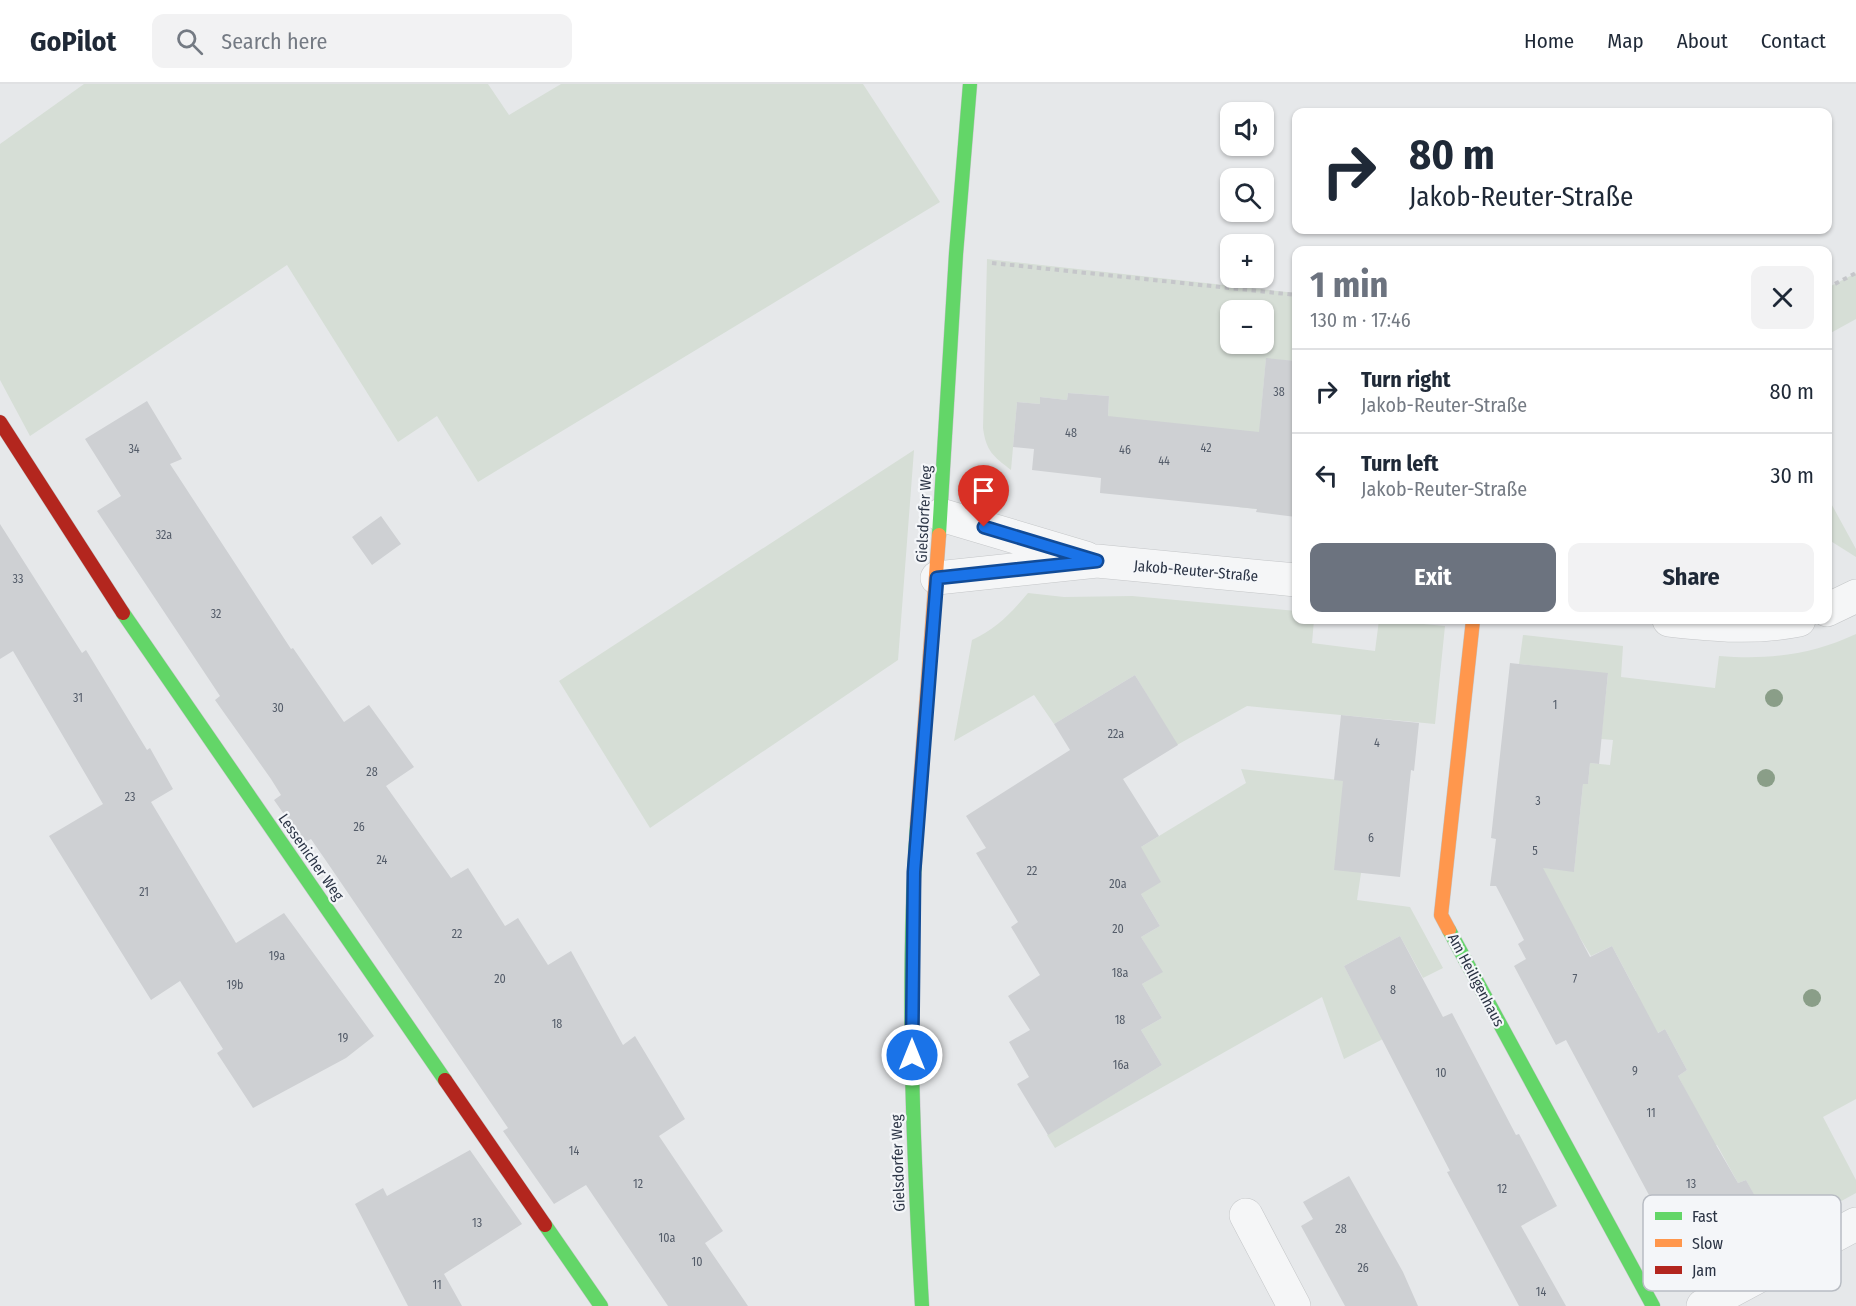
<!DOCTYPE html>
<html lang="en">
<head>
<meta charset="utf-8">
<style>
	:root { --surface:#fff; --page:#f2f2f3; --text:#1f2937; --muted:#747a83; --line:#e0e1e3; --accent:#6c737f }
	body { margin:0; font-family:"Fira Sans Condensed",sans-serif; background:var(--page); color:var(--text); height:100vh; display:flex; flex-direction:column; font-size:22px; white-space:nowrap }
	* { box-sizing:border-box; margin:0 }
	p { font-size:20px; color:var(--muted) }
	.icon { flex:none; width:33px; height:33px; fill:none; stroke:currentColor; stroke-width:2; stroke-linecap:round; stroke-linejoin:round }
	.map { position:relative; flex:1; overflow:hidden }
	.side { position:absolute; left:1292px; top:162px; width:540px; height:378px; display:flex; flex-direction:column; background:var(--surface); border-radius:12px; box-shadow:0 2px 4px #0004 }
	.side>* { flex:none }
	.guide { position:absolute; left:1292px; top:24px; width:540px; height:126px; border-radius:12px; box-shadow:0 2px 4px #0004; background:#fff; color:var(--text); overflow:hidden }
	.fabs { position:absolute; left:1220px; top:18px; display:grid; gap:12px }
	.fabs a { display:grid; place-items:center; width:54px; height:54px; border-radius:12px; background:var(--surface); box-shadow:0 2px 4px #0004; font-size:30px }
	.pin { position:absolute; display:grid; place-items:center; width:51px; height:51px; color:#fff; margin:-62px -26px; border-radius:50% 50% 50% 0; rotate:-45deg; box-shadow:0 0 6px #0007 }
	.pin .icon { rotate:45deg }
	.me { position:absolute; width:66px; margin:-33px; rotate:0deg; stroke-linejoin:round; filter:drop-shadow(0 0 4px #0008) }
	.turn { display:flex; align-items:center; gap:21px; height:126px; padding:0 18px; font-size:27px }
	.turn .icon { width:78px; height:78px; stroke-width:2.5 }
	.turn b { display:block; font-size:42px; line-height:51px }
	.round { display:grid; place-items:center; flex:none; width:63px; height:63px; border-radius:12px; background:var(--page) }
	.head { display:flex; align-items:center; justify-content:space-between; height:102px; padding:0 18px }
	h1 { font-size:36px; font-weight:700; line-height:45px; color:var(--accent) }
	.primary-button { display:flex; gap:12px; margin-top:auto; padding:12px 18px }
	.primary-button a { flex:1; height:69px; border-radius:12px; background:var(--accent); color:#fff; font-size:24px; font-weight:700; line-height:69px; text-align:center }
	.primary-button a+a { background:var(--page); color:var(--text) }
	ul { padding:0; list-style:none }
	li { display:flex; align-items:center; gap:18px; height:84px; padding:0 18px; border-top:2px solid var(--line) }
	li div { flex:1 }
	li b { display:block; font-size:22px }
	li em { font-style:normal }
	header { display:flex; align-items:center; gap:36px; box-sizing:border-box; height:84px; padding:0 30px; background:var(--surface); border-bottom:2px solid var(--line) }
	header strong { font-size:28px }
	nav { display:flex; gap:33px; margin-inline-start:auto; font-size:21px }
	.search { width:420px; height:54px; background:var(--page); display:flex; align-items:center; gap:15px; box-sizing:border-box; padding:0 21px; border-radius:12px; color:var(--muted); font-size:22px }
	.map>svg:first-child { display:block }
</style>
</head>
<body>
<header>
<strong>GoPilot</strong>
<div class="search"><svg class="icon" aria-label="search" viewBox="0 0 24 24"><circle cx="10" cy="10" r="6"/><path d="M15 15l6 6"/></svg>Search here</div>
<nav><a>Home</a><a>Map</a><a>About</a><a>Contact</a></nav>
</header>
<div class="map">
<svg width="1856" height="1222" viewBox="0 0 1856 1222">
	<rect width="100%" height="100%" fill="#e6e8ea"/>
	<path fill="#d6ded6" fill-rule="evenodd" d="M84,0H488L509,31L561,0H863L940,118L478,398L437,332L398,358L287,181L30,352L0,296V60Z
		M987,175L1296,209V277L1266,275L1260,339L1262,377L1257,425L1238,423L1242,386L1108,332L1109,312L1068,309L1067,316L1040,313V320L1017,318L1011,386C993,372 986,367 983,344ZM1230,226H1263V260H1230Z
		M1856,189V235L1827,251V204Z
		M914,366L898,576L650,744L559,597Z
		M1827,412L1856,465V473L1829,456L1827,458Z
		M1028,509L1064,513L1132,512L1296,527V536H1314L1312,559L1375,567L1379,536L1445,542L1435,640L1247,622L1177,661L1135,591L1054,640L1034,611L954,657L972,556C996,545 1011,529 1028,509Z
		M1856,550V1015L1823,1033L1856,1096V1109L1730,1178L1722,1163L1768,1137L1746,1096L1738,1099L1717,1061L1691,1075L1697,1028L1678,992L1687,986L1665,945L1641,958L1619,917L1636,907L1612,862L1591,872L1577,849L1525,782L1574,787L1583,700H1588L1590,679L1610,681L1613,656L1601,655L1608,590L1519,580L1523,551L1623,562L1621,593L1715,604L1719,572C1768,576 1811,571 1856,550Z
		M1241,685L1348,697L1361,789L1357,816L1410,823L1443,884L1423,894L1400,852L1344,882L1383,955L1344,975L1322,913L1055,1064L1047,1051L1162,981L1141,946L1162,934L1142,900L1162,888L1141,853L1160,842L1141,810V763L1246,699Z"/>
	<path fill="#ced0d3" d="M1266,274L1296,277V433L1256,428L1257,425L1100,409L1101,394L1032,386L1034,365L1013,363L1017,318L1040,320V313L1067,316L1068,309L1109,312L1108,332L1259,348Z
		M147,317L182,375L170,380L291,565L293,564L344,638L369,621L414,683L386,702L451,794L468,784L505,842L518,834L548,881L571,867L623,961L635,952L685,1035L659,1052L723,1147L705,1159L748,1222H668L586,1101L554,1120L503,1047L508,1044L331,784L311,755L304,759L274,716L281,711L271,695L215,616L220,612L97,427L121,412L85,355Z
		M381,432L401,460L372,481L352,453Z
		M0,440L82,569L86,566L147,666L150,664L173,705L151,718L236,859L284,829L374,952L346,974L253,1024L217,969L223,965L180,897L151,916L49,752L103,720L13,567L0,575Z
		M1510,579L1608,589L1599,680L1590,679L1588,700H1583L1574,788L1543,784L1590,873L1612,862L1658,949L1665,945L1687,986L1678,992L1716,1061L1738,1099L1746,1096L1769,1137L1722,1163L1730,1178L1695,1197L1566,956L1556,961L1514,882L1526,875L1518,860L1524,856L1496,802H1490L1496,755L1491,754Z
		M1135,591L1178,661L1123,695L1159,752L1141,763L1161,798L1141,810L1160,842L1141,853L1163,888L1142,900L1162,934L1141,946L1162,981L1048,1051L1017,1000L1029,993L1009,958L1030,946L1008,912L1040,891L1011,843L1018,838L976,769L986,764L966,732L1070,666L1054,640Z
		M1341,631L1419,639L1414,687L1411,686L1400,793L1334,786L1343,697L1334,696Z
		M1400,852L1443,933L1452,929L1516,1051L1519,1050L1557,1122L1521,1142L1566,1222H1519L1447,1088L1450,1087L1344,882Z
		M470,1066L522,1140L444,1190L462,1222H408L355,1120L383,1104L387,1112Z
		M1349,1092L1403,1188L1418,1222H1345L1301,1142L1313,1135L1303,1118Z"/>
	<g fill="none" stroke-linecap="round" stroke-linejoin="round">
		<defs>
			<path id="street" d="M941,431L1086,474
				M937,494L1097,477L1296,496
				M1827,526L1856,512
				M1669,536C1715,541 1753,545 1799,536
				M1246,1131L1294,1222
				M1703,1222L1856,1140"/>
			<path id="fast" d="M939,451L956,170L970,0
				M123,529L445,996
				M917,741C906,901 913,1062 922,1222
				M1449,846L1653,1222
				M545,1141L601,1222"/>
			<path id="slow" d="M917,741L939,451
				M1449,846L1441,831L1473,536"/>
			<path id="jam" d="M0,338L123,529
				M445,996L545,1141"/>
		</defs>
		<use href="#street" stroke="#c4c6c8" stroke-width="34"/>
		<use href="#fast" stroke="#c4c6c8" stroke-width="15"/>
		<use href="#slow" stroke="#c4c6c8" stroke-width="15"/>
		<use href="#jam" stroke="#c4c6c8" stroke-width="15"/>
		<path stroke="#c5c6ca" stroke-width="4" stroke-dasharray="4.5 4.5" stroke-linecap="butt" d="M992,179L1296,211
			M1827,204L1856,189"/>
		<use href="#street" stroke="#f5f6f7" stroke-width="33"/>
		<use href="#fast" stroke="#63d668" stroke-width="14"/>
		<use href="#slow" stroke="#ff974d" stroke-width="14"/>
		<use href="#jam" stroke="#b3261e" stroke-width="14"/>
	</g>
	<g fill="#8a9e88">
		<circle cx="1774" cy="614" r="9"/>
		<circle cx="1766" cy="694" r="9"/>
		<circle cx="1812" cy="914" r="9"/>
	</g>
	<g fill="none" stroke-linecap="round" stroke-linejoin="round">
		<defs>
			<path id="route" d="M912,971L914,788L937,494L1097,477L984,443"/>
		</defs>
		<use href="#route" stroke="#114b97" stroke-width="15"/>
		<use href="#route" stroke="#1a73e8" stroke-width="10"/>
	</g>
	<g text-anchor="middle" stroke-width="4.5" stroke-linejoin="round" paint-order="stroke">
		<g font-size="12" fill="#545c69">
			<text x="1279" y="312">38</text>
			<text x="1071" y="353">48</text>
			<text x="1206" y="368">42</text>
			<text x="134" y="369">34</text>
			<text x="1125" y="370">46</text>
			<text x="1164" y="381">44</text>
			<text x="164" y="455">32a</text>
			<text x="18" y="499">33</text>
			<text x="216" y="534">32</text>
			<text x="78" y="618">31</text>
			<text x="1555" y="625">1</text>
			<text x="278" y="628">30</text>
			<text x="1116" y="654">22a</text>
			<text x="1377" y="663">4</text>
			<text x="372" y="692">28</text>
			<text x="130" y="717">23</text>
			<text x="1538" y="721">3</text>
			<text x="359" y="747">26</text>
			<text x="1371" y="758">6</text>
			<text x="1535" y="771">5</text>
			<text x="382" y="780">24</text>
			<text x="1032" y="791">22</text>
			<text x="1118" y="804">20a</text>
			<text x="144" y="812">21</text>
			<text x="1118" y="849">20</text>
			<text x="457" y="854">22</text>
			<text x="277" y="876">19a</text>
			<text x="1120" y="893">18a</text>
			<text x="500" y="899">20</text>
			<text x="1575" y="899">7</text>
			<text x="235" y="905">19b</text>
			<text x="1393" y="910">8</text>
			<text x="1120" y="940">18</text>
			<text x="557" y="944">18</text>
			<text x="343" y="958">19</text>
			<text x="1121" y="985">16a</text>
			<text x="1635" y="991">9</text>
			<text x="1441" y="993">10</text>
			<text x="1651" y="1033">11</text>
			<text x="574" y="1071">14</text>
			<text x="638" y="1104">12</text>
			<text x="1691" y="1104">13</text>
			<text x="1502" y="1109">12</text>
			<text x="477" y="1143">13</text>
			<text x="1341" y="1149">28</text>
			<text x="667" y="1158">10a</text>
			<text x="697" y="1182">10</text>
			<text x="1363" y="1188">26</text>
			<text x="437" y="1205">11</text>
			<text x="1541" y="1212">14</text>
		</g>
		<g font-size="15" fill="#2b3445" stroke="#f4f6f9">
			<text transform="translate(924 430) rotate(-87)" y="5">Gielsdorfer Weg</text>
			<text transform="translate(1196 487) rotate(5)" y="5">Jakob-Reuter-Straße</text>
			<text transform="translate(311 773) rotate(55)" y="5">Lessenicher Weg</text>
			<text transform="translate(1476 896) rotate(62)" y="5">Am Heiligenhaus</text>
			<text transform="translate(898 1079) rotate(-92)" y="5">Gielsdorfer Weg</text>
		</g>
	</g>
	<rect x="1643" y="1111" width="198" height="96" rx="9" fill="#f4f6f9" stroke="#b8bcc3" stroke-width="1.5"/>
	<rect x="1655" y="1128" width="27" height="8" fill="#63d668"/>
	<rect x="1655" y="1155" width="27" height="8" fill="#ff974d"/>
	<rect x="1655" y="1182" width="27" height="8" fill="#b3261e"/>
	<g font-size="16" fill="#2b3445">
		<text x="1692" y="1138">Fast</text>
		<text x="1692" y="1165">Slow</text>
		<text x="1692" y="1192">Jam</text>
	</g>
</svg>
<div class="fabs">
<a><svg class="icon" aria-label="sound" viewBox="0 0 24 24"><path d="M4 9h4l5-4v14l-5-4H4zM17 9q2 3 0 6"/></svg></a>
<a><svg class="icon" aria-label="search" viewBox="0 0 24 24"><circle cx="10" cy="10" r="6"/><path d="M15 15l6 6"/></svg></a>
<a>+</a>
<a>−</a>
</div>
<div class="pin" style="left:984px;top:443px;background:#d93025"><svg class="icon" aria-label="arrive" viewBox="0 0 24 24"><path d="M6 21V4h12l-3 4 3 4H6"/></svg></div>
<svg class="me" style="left:912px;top:971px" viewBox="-20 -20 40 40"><circle r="17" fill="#1a73e8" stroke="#fff" stroke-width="3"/><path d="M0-11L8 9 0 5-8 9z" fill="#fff"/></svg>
<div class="guide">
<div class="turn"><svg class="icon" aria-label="right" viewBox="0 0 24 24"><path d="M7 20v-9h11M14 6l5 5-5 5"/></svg><div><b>80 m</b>Jakob-Reuter-Straße</div></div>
</div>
<section class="side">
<div class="head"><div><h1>1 min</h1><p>130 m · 17:46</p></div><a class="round"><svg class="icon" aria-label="close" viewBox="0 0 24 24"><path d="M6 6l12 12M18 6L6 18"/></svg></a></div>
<ul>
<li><svg class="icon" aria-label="right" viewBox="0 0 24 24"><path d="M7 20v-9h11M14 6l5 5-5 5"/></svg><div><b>Turn right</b><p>Jakob-Reuter-Straße</p></div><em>80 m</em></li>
<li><svg class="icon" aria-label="left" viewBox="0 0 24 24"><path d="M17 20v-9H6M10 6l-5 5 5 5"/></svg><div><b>Turn left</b><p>Jakob-Reuter-Straße</p></div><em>30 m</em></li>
</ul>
<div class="primary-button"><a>Exit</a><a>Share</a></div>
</section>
</div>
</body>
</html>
